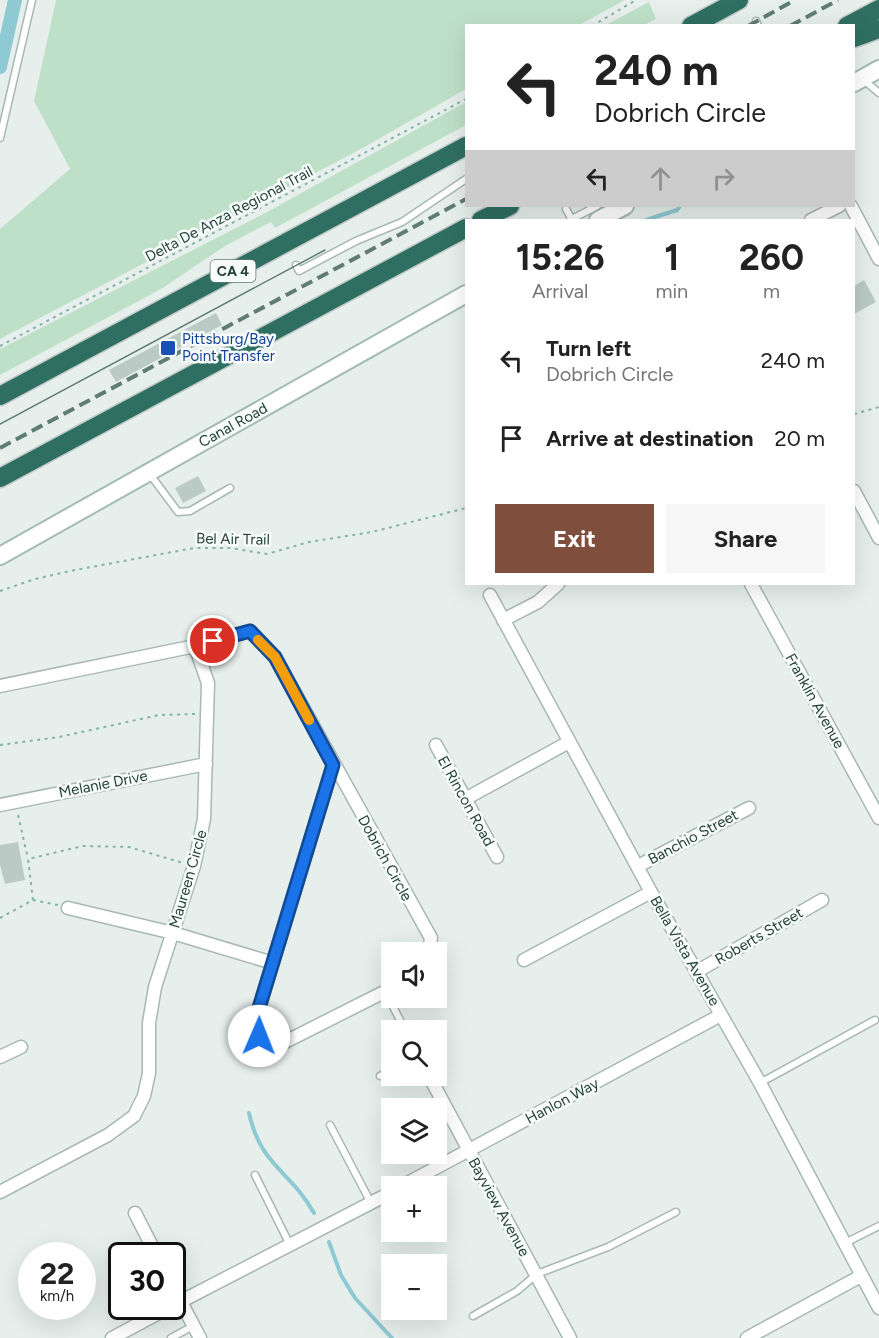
<!DOCTYPE html>
<html lang="en">
<head>
<meta charset="utf-8">
<style>
	:root { --surface:#fff; --page:#f6f6f6; --text:#222; --muted:#767676; --accent:#804e3d }
	body { margin:0; font-family:Figtree,sans-serif; background:var(--page); color:var(--text); height:100vh; display:flex; flex-direction:column; font-size:22px; white-space:nowrap }
	* { box-sizing:border-box; margin:0 }
	p { font-size:20px; color:var(--muted) }
	.icon { flex:none; width:33px; height:33px; fill:none; stroke:currentColor; stroke-width:2; stroke-linecap:round; stroke-linejoin:round }
	.map { position:relative; flex:1; overflow:hidden }
	.panel { position:absolute; left:465px; top:219px; width:390px; height:366px; display:flex; flex-direction:column; background:var(--surface); border-radius:0px; box-shadow:0 6px 24px #0002 }
	.panel>* { flex:none }
	.top-card { position:absolute; left:465px; top:24px; width:390px; height:183px; border-radius:0px; box-shadow:0 6px 24px #0002; background:#fff; color:var(--text); overflow:hidden }
	.controls { position:absolute; left:381px; top:942px; display:grid; gap:12px }
	.controls a { display:grid; place-items:center; width:66px; height:66px; border-radius:0px; background:var(--surface); box-shadow:0 6px 24px #0002; font-size:30px }
	.speed { position:absolute; left:18px; top:1242px; display:flex; gap:12px; font-size:30px; font-weight:700; text-align:center }
	.speed>* { display:grid; place-content:center; width:78px; height:78px; border-radius:50%; background:var(--surface); box-shadow:0 6px 24px #0002; line-height:1 }
	.speed small { font-size:15px; font-weight:400 }
	.speed .limit { border:3px solid #111; border-radius:9px; background:#fff; color:#111 }
	.pin { position:absolute; display:grid; place-items:center; width:51px; height:51px; color:#fff; margin:-26px; border:3px solid #fff; border-radius:50%; box-shadow:0 2px 6px #0007 }
	.me { position:absolute; width:66px; margin:-33px; rotate:1deg; stroke-linejoin:round; filter:drop-shadow(0 0 4px #0008) }
	.turn { display:flex; align-items:center; gap:21px; height:126px; padding:0 30px; font-size:27px }
	.turn .icon { width:78px; height:78px; stroke-width:2.5 }
	.turn b { display:block; font-size:42px; line-height:51px }
	.lanes { display:flex; align-items:center; height:57px; padding:0 30px; background:#0003; justify-content:center; gap:30px; direction:ltr }
	.lanes .off { opacity:.35 }
	.eta { display:flex; justify-content:space-evenly; align-items:center; height:102px; text-align:center }
	.eta b { font-size:36px; font-weight:700; line-height:42px }
	.cta { display:flex; gap:12px; margin-top:auto; padding:12px 30px }
	.cta a { flex:1; height:69px; border-radius:0px; background:var(--accent); color:#fff; font-size:24px; font-weight:700; line-height:69px; text-align:center }
	.cta a+a { background:var(--page); color:var(--text) }
	ul { padding:0; list-style:none }
	li { display:flex; align-items:center; gap:18px; height:78px; padding:0 30px }
	li div { flex:1 }
	li b { display:block; font-size:22px }
	li em { font-style:normal }
	.map>svg:first-child { display:block }
</style>
</head>
<body>
<div class="map">
<svg width="879" height="1338" viewBox="0 0 879 1338">
	<rect width="100%" height="100%" fill="#e6efeb"/>
	<path fill="#bfe0c8" d="M56,0H625L579,25L466,26V89L361,149L0,339V229L70,169L34,101Z
		M649,2L656,19L644,25H606Z
		M466,102V125L275,228L271,222L225,246L161,289L0,375V349L267,212Z"/>
	<g fill="none" stroke-linecap="round" stroke-linejoin="round">
		<path stroke="#8ec9d4" stroke-width="4" d="M646,220L677,210L680,206
			M249,1113C261,1167 290,1170 314,1213
			M329,1242L341,1275L355,1298L392,1338"/>
		<path stroke="#8ec9d4" stroke-width="14" d="M0,67L15,0"/>
	</g>
	<path fill="#bbcac4" d="M864,280L876,302L854,314V286Z
		M216,313L222,325L116,382L109,370Z
		M198,476L206,491L183,503L175,488Z
		M18,842L25,880L5,884L0,865V845Z"/>
	<g fill="none" stroke-linecap="round" stroke-linejoin="round">
		<defs>
			<path id="lane" d="M756,21L758,26
				M865,81L879,93
				M0,138L32,0
				M566,209L572,220
				M570,220L597,206
				M296,265L299,271L356,241L402,222L466,179
				M149,473L178,512L190,511L230,488
				M385,991L405,1030
				M380,1076L392,1069
				M760,1083L875,1020
				M330,1125L371,1203
				M255,1175L290,1245
				M845,1243L879,1226
				M473,1316L517,1291L537,1274L608,1247L676,1212
				M171,1338L193,1326"/>
			<path id="street" d="M851,206L879,259
				M811,220L839,206
				M854,491L879,538
				M751,584L879,818
				M490,595L651,892L760,1083L879,1308
				M503,620L538,602L558,584
				M0,686L195,646L250,631L275,657L431,938L429,952
				M436,745L497,857
				M333,765L255,1021L259,1036L277,1046L392,988
				M465,799L569,742
				M0,805L206,764
				M638,866L749,808
				M68,908L173,933L273,963
				M524,960L651,892
				M696,972L822,900
				M0,1057L21,1047
				M429,1076L570,1338
				M402,1186L721,1015
				M0,1192L108,1135L134,1116L144,1096L149,1073V1023L155,987L194,866L204,819L208,683L195,646
				M135,1213L157,1256
				M172,1285L200,1338
				M172,1306L392,1192
				M112,1338L172,1306
				M747,1338L861,1276"/>
			<path id="secondary" d="M854,83L879,69
				M598,220L625,206
				M0,556L466,294"/>
			<path id="highway" d="M691,26L739,0
				M847,26L879,9
				M854,38L879,29
				M481,220L510,206
				M0,396L466,146
				M0,478L466,228"/>
		</defs>
		<use href="#lane" stroke="#a8b8b2" stroke-width="9"/>
		<use href="#street" stroke="#a8b8b2" stroke-width="15"/>
		<use href="#secondary" stroke="#a4bbb3" stroke-width="20"/>
		<use href="#highway" stroke="#c2cac8" stroke-width="21"/>
		<path stroke="#86b3a5" stroke-width="2" stroke-dasharray="3 4.5" stroke-linecap="butt" d="M592,26L636,0
			M0,346L466,99
			M854,414L879,407
			M0,591L35,579L75,570L194,548H230L267,554L309,542L372,532L466,508
			M0,745L59,737L159,715L195,714
			M18,815L28,859
			M33,900L28,859L83,846L129,847L183,863
			M0,918L33,900L58,905"/>
		<use href="#lane" stroke="#fff" stroke-width="6"/>
		<use href="#street" stroke="#fff" stroke-width="12"/>
		<use href="#secondary" stroke="#fff" stroke-width="16"/>
		<use href="#highway" stroke="#2f6f62" stroke-width="18"/>
		<path stroke="#5f7d75" stroke-width="1.5" d="M0,424L325,250"/>
		<path stroke="#5f7d75" stroke-width="4" stroke-dasharray="12 6" stroke-linecap="butt" d="M748,26L795,0
			M790,26L838,0
			M0,448L466,199"/>
	</g>
	<g fill="none" stroke-linecap="round" stroke-linejoin="round">
		<defs>
			<path id="route" d="M213,641L250,631L275,657L333,765L255,1021L259,1036"/>
		</defs>
		<use href="#route" stroke="#114b97" stroke-width="15"/>
		<use href="#route" stroke="#1a73e8" stroke-width="10"/>
		<path stroke="#f59e0b" stroke-width="10" d="M258,640L275,657L309,720"/>
	</g>
	<rect fill="#1a4fb4" stroke="#f7fbf9" stroke-width="2" x="160" y="340" width="16" height="16" rx="3"/>
	<g text-anchor="middle" stroke-width="5" stroke-linejoin="round" paint-order="stroke">
		<rect fill="#f7fbf9" stroke="#637a73" stroke-width="1.5" x="210.5" y="260" width="45" height="22" rx="4.5"/>
		<g font-size="14" font-weight="bold" fill="#24423a">
			<text x="233" y="276">CA 4</text>
		</g>
		<g font-size="15" fill="#24423a" stroke="#f7fbf9">
			<text transform="translate(229 214) rotate(-28)" y="5">Delta De Anza Regional Trail</text>
			<text transform="translate(233 425) rotate(-29)" y="5">Canal Road</text>
			<text transform="translate(233 539) rotate(1)" y="5">Bel Air Trail</text>
			<text transform="translate(815 701) rotate(61)" y="5">Franklin Avenue</text>
			<text transform="translate(103 784) rotate(-11)" y="5">Melanie Drive</text>
			<text transform="translate(466 801) rotate(61)" y="5">El Rincon Road</text>
			<text transform="translate(693 837) rotate(-28)" y="5">Banchio Street</text>
			<text transform="translate(385 858) rotate(61)" y="5">Dobrich Circle</text>
			<text transform="translate(188 879) rotate(-74)" y="5">Maureen Circle</text>
			<text transform="translate(759 936) rotate(-30)" y="5">Roberts Street</text>
			<text transform="translate(685 951) rotate(60)" y="5">Bella Vista Avenue</text>
			<text transform="translate(562 1101) rotate(-28)" y="5">Hanlon Way</text>
			<text transform="translate(499 1207) rotate(61)" y="5">Bayview Avenue</text>
		</g>
		<g font-size="15" fill="#164399" stroke="#f7fbf9" text-anchor="start">
			<text x="182" y="344">Pittsburg/Bay<tspan x="182" dy="17">Point Transfer</tspan></text>
		</g>
	</g>
</svg>
<div class="controls">
<a><svg class="icon" aria-label="sound" viewBox="0 0 24 24"><path d="M4 9h4l5-4v14l-5-4H4zM17 9q2 3 0 6"/></svg></a>
<a><svg class="icon" aria-label="search" viewBox="0 0 24 24"><circle cx="10" cy="10" r="6"/><path d="M15 15l6 6"/></svg></a>
<a><svg class="icon" aria-label="layers" viewBox="0 0 24 24"><path d="M12 4l9 5-9 5-9-5zM3 14l9 5 9-5"/></svg></a>
<a>+</a>
<a>−</a>
</div>
<div class="speed"><div>22<small>km/h</small></div><div class="limit">30</div></div>
<div class="pin" style="left:213px;top:641px;background:#d93025"><svg class="icon" aria-label="arrive" viewBox="0 0 24 24"><path d="M6 21V4h12l-3 4 3 4H6"/></svg></div>
<svg class="me" style="left:259px;top:1036px" viewBox="-20 -20 40 40"><circle r="19" fill="#fff"/><path d="M0-13L10 11 0 6-10 11z" fill="#1a73e8"/></svg>
<div class="top-card">
<div class="turn"><svg class="icon" aria-label="left" viewBox="0 0 24 24"><path d="M17 20v-9H6M10 6l-5 5 5 5"/></svg><div><b>240 m</b>Dobrich Circle</div></div>
<div class="lanes"><svg class="icon" aria-label="left" viewBox="0 0 24 24"><path d="M17 20v-9H6M10 6l-5 5 5 5"/></svg><svg class="icon off" aria-label="ahead" viewBox="0 0 24 24"><path d="M12 20V5M6 11l6-6 6 6"/></svg><svg class="icon off" aria-label="right" viewBox="0 0 24 24"><path d="M7 20v-9h11M14 6l5 5-5 5"/></svg></div>
</div>
<section class="panel">
<div class="eta">
<div><b>15:26</b><p>Arrival</p></div>
<div><b>1</b><p>min</p></div>
<div><b>260</b><p>m</p></div>
</div>
<ul>
<li><svg class="icon" aria-label="left" viewBox="0 0 24 24"><path d="M17 20v-9H6M10 6l-5 5 5 5"/></svg><div><b>Turn left</b><p>Dobrich Circle</p></div><em>240 m</em></li>
<li><svg class="icon" aria-label="arrive" viewBox="0 0 24 24"><path d="M6 21V4h12l-3 4 3 4H6"/></svg><div><b>Arrive at destination</b></div><em>20 m</em></li>
</ul>
<div class="cta"><a>Exit</a><a>Share</a></div>
</section>
</div>
</body>
</html>
